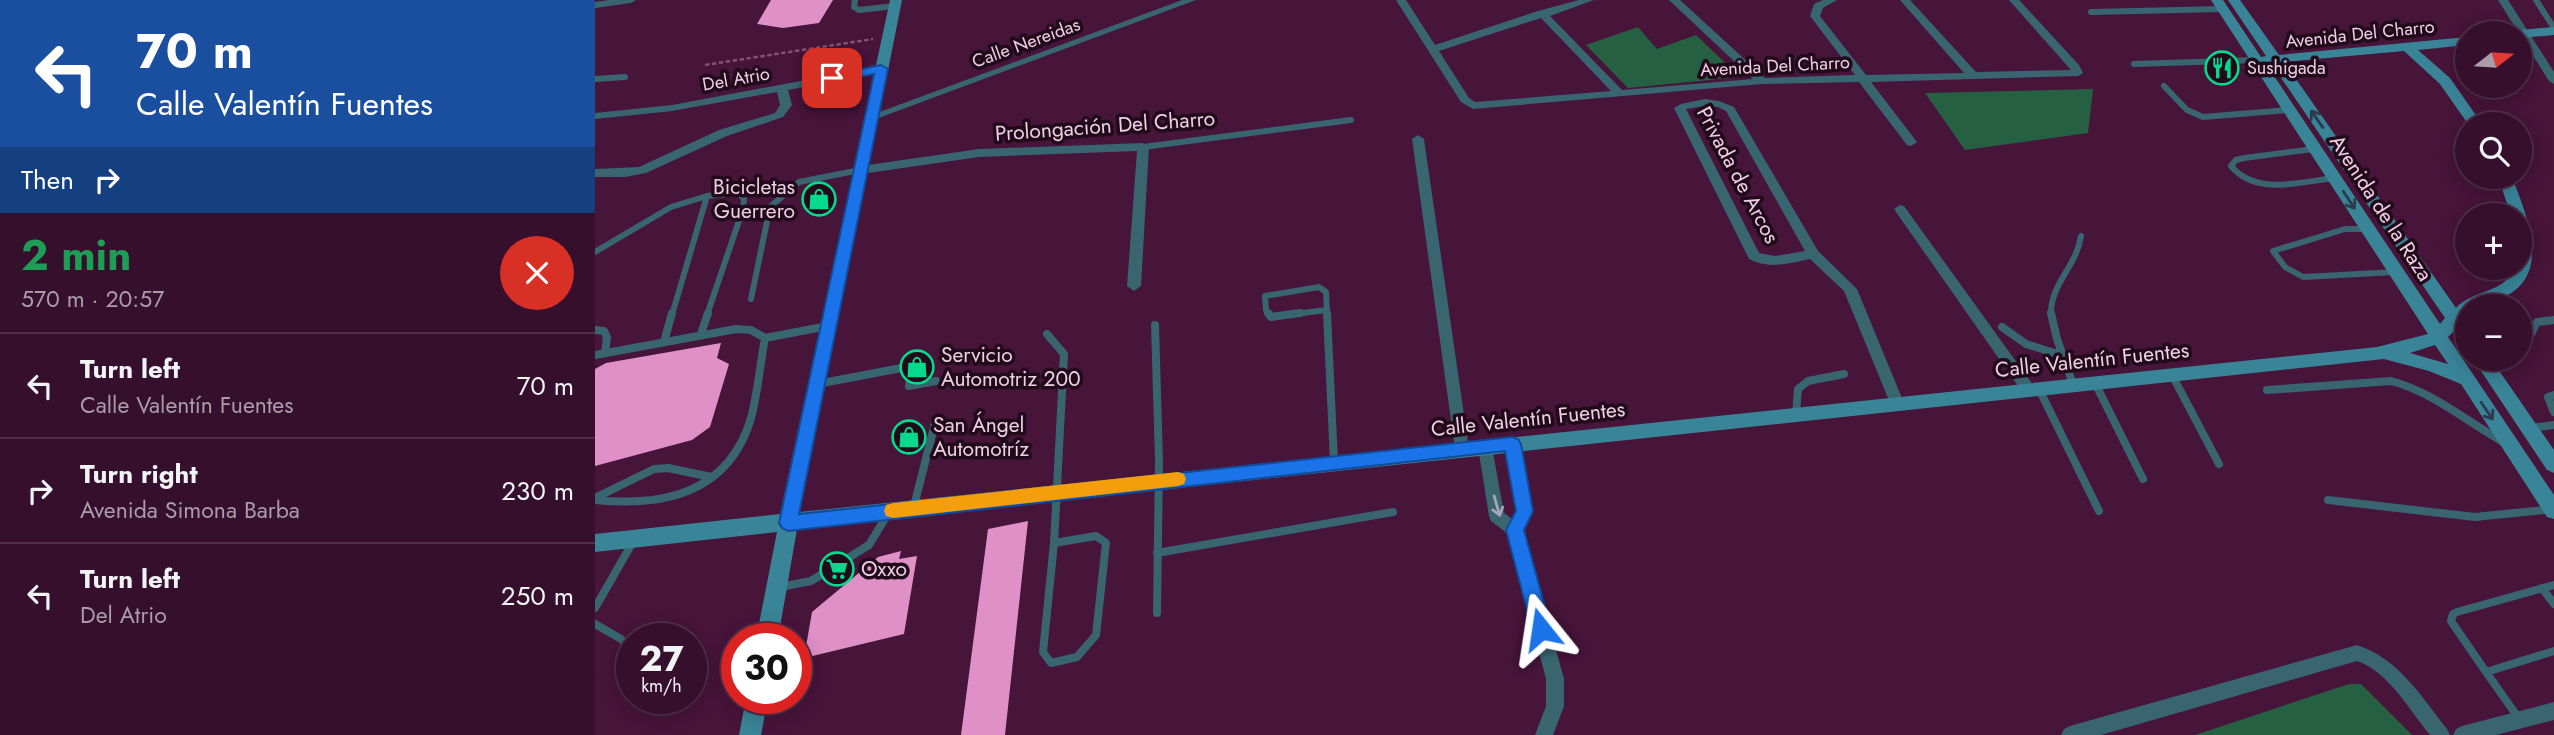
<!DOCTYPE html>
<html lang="en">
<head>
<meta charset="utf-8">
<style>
	:root { --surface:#350f2c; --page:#3d1834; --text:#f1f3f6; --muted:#aa9ca9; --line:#4f2f48 }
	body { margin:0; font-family:Jost,sans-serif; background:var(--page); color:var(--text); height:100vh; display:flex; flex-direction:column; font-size:26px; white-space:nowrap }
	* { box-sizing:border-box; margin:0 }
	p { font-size:23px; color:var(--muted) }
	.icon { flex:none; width:38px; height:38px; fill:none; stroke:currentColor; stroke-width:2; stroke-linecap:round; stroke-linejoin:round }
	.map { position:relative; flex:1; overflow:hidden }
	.details { display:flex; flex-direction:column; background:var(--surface); width:595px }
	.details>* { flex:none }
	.top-card { background:#1a4fa0; color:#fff; overflow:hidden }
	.needle { width:46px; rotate:73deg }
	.fabs { position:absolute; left:1860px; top:21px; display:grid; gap:14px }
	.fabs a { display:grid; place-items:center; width:77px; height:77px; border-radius:50%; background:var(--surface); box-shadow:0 4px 18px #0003,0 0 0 2px var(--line); font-size:35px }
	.speed { position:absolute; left:21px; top:623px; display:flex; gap:14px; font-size:35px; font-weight:700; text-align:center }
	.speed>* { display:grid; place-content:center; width:91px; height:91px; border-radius:50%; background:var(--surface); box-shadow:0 4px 18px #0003,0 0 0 2px var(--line); line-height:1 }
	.speed small { font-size:18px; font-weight:400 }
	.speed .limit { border:10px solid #d22; background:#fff; color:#111 }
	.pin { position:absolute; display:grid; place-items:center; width:60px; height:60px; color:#fff; margin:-30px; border-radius:14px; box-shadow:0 4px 10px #0006 }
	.me { position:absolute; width:77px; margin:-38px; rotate:345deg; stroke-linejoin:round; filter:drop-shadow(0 0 5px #0008) }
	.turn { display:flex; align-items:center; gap:24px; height:147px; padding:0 21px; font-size:32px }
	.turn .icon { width:91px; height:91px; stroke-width:2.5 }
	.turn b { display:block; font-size:49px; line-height:60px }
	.then { display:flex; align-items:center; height:66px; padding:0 21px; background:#0003; gap:14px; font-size:26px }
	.round { display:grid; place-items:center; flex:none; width:74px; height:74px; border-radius:37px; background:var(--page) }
	.head { display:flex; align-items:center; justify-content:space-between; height:119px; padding:0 21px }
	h1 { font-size:42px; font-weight:700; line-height:52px; color:#1e9e55 }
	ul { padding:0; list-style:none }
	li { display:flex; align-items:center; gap:21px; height:105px; padding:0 21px; border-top:2px solid var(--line) }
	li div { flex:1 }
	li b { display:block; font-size:26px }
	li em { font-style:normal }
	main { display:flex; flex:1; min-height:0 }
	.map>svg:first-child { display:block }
</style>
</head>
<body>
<main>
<section class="details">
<div class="top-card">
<div class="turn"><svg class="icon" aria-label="left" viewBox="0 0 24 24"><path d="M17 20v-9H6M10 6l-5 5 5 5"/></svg><div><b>70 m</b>Calle Valentín Fuentes</div></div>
<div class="then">Then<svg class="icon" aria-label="right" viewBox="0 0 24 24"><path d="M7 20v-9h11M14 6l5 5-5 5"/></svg></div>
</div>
<div class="head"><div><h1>2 min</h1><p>570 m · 20:57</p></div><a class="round" style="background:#d93025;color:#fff"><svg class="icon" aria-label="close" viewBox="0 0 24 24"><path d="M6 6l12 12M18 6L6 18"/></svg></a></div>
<ul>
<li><svg class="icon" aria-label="left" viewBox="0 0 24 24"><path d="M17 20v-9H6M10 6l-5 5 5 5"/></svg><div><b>Turn left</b><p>Calle Valentín Fuentes</p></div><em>70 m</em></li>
<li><svg class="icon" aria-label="right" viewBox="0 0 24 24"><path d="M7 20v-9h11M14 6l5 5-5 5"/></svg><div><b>Turn right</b><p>Avenida Simona Barba</p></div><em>230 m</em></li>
<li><svg class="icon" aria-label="left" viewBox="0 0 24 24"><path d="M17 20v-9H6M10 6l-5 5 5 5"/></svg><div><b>Turn left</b><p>Del Atrio</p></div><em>250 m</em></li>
</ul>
</section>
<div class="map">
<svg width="1959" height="735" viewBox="0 0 1959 735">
	<rect width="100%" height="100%" fill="#47143a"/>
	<path fill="#266042" d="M1043,27L1062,49L1101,35L1145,77L1033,88L991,45Z
		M1498,89L1493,133L1370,150L1330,93Z
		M1754,684H1766L1817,735H1600Z"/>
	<path fill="#de90c7" d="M176,0H238L224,23L188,28L162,24Z
		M126,343L122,358L134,364L115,427L97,440L0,466V369L11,363Z
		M433,521L410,735H366L393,529Z
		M306,551L304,559L322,556L309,634L209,658L217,612L283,557Z"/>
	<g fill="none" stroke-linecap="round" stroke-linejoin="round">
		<path stroke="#805374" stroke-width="2.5" stroke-dasharray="4.5 2.5" stroke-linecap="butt" d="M110,65L278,39"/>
		<path stroke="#396571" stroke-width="6" d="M260,0L259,7L264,10L300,6
			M1941,0L1959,28
			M1496,12L1628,9
			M1539,64L1662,60
			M0,79L30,77
			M1569,86L1592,110L1608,117L1694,110
			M548,147L756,120
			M1719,149L1649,158L1641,160L1636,166C1661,196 1705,182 1739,178
			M1772,229H1750L1678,251L1690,267L1708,277L1801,272
			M0,252L76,207L112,196
			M156,299L175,207L204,182L265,170
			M77,315L112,196L144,193L149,199L148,209L112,315
			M675,315L671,310L670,296L724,287L731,292L732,315
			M692,315L731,310
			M1456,315C1455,284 1482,266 1486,236"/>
		<path stroke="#396571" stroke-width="8" d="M673,313L676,317L705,313
			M732,313L739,462
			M1456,313L1462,339L1478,384
			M560,325L564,461L562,613
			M1407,327L1431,344L1469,356
			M0,330L9,331L12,337L10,353
			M106,334L113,313
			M452,334L469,354L459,543
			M1925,341L1936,334L1942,322L1959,320
			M69,342L77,313
			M0,355L141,329L156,330L170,338L233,326
			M1577,375L1624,464
			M1500,383L1548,479
			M222,384L317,366L314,386L341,381
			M1444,389L1504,511
			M1672,390L1796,381C1838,392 1872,422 1910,443
			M1959,395L1953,397L1959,412
			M1201,414L1203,389L1213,381L1249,374
			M1935,428L1959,425
			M0,498L59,469L73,468L116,477
			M0,500C69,507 134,493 156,418C163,392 165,364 170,338
			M1733,500L1880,517L1959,509
			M319,506L341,419
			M501,536L511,543L501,635L482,657L456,663L448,652L459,543Z
			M562,553L798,512
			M1959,585L1862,612L1858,614L1856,621L1891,672L1959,651
			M185,587L216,581L274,545L294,512
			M1947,588L1959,604
			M0,608L39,540
			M0,624L26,639L37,649
			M1891,672L1925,720"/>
		<path fill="#396571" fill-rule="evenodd" d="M14,0H41L36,3L0,8V2Z
			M587,0H601L281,119L277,120L271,117Z
			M801,0H811L840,45L943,11L984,0H999L955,16L1027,90L1158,79L1074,0H1085L1170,78L1260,75L1215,16L1219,4L1228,0H1242L1228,8L1225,16L1271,75L1369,73L1305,0H1315L1381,72L1476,70L1414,0H1424L1484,65L1488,73L1483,76L1276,82L1322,142L1316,146L1312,145L1264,82L1167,84L878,109L866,102ZM946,18L1016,91L880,102L874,98L844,51Z
			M1903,0H1913L1959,72V84L1954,81Z
			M286,66L291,69L290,71L193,90L197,105L188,117L132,136L51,173L30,177H0V169L44,167L124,130L180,113L185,105L182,92L77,111L0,119V113L77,105Z
			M1110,99L1124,101L1139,107L1223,251L1262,289L1309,403L1307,407H1297L1295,403L1249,291L1215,259C1195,263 1174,270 1154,259L1079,108L1086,104ZM1110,106L1123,107L1131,111L1210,251L1180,256L1164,253L1091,109Z
			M823,135L829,139L874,449L872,453L867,455L862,453L860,449L817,139Z
			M548,143L554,147L546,286L539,291L532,286L542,151L384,157L266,174L260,170L266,166L384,149Z
			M1305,205L1309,206L1438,385L1440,389L1438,393H1428L1301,212L1299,209Z
			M917,438L922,440L924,444L937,511L928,530L969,679V706L958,735H940L951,706V679L913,534L896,521L894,516L883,447L885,443L890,441L895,443L897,447L909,513L917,519L921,511L910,444L912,440Z
			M1762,645C1804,659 1826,696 1852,729L1855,735H1835C1814,710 1794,672 1762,661L1506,735H1466L1469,729L1475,726Z
			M1959,702V720L1901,735H1858L1861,729L1867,726Z"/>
		<path fill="#3a8498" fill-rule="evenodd" d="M295,0H307L205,512L1782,347L1833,334L1616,0H1628L1666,57L1671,56L1633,0H1645L1684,55L1872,37V45L1823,50L1855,78L1887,124H1873L1845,84L1809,51L1689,62L1861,308C1877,290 1911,293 1919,268H1925V215H1916L1903,177H1917C1931,214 1958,274 1909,297C1896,303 1886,306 1872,306V316L1869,320L1872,325V343L1866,342L1859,331L1853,337L1959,495V519L1952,517L1866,384L1834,371L1789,359L202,529L183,639H161L182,532L0,552V534L185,514ZM1676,63L1850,318L1845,324L1671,64ZM1840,345L1853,364L1815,353Z
			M1959,27V35L1925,38V33H1919L1925,30Z
			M1878,359H1896L1959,450V473L1952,470Z
			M151,698H173L166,735H144Z"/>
	</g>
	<defs><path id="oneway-shaft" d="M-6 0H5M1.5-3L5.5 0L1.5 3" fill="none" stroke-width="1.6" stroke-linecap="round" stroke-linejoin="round" transform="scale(1.75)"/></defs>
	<g stroke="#2b3b4d">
		<use href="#oneway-shaft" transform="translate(1722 119) rotate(-125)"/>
		<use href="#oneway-shaft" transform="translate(1754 200) rotate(57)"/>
		<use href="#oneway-shaft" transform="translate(1892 411) rotate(56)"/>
	</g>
	<use stroke="#a7a5b7" href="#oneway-shaft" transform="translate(902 506) rotate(74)"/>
	<path fill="#1a73e8" stroke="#114b97" stroke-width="2" d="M286,65L293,69L204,514L917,437L923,439L926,444L938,511L929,530L956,629L953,636L946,638L940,636L937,629L911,530L921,511L910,451L193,531L187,528L184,523L279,74L237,82L231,78L237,75Z"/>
	<path fill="#f59e0b" d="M583,472L589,474L591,479L589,484L583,486L298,518L291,516L289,511L291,505L298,503Z"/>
	<defs>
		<symbol id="restaurant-ring" viewBox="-11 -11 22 22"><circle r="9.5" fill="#210b1b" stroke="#05d98b" stroke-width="1.5"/><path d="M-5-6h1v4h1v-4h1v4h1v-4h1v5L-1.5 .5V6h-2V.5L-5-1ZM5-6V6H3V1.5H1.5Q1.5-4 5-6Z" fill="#05d98b"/></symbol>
		<symbol id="shop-ring" viewBox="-11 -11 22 22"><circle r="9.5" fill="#210b1b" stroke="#05d98b" stroke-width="1.5"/><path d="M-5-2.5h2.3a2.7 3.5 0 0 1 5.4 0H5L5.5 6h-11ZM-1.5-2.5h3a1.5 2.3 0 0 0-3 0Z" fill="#05d98b"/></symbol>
		<symbol id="supermarket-ring" viewBox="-11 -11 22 22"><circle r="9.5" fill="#210b1b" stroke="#05d98b" stroke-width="1.5"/><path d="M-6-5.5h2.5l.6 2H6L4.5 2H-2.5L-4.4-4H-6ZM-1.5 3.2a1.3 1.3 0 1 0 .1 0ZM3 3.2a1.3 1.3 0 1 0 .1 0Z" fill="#05d98b"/></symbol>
	</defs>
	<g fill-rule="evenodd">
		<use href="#restaurant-ring" x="1608" y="49" width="38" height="38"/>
		<use href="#shop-ring" x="205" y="180" width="38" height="38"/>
		<use href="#shop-ring" x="303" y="348" width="38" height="38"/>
		<use href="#shop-ring" x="295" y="418" width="38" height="38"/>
		<use href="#supermarket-ring" x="223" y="550" width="38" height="38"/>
	</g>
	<g text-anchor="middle" stroke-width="7" stroke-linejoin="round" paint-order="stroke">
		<g font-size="18" fill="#f0cfe5" stroke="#210b1b">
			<text transform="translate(1765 34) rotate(-6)" y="6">Avenida Del Charro</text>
			<text transform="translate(431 43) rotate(-20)" y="6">Calle Nereidas</text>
			<text transform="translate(1180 66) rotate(-3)" y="6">Avenida Del Charro</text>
			<text transform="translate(141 79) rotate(-10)" y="6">Del Atrio</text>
		</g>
		<g font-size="18" fill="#f0cfe5" stroke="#210b1b" text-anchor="start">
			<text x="1652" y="74">Sushigada</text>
		</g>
		<g font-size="21" fill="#f0cfe5" stroke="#210b1b">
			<text transform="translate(510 126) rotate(-4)" y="7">Prolongación Del Charro</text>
			<text transform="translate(1143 175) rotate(62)" y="7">Privada de Arcos</text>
			<text transform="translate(1786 208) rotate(57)" y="7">Avenida de la Raza</text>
			<text transform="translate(1497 360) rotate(-6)" y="7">Calle Valentín Fuentes</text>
			<text transform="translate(933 419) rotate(-6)" y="7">Calle Valentín Fuentes</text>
		</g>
		<g font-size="21" fill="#f0cfe5" stroke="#210b1b" text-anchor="start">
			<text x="200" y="194" text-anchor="end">Bicicletas<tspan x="200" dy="24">Guerrero</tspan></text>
			<text x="346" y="362">Servicio<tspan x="346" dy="24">Automotriz 200</tspan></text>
			<text x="338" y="432">San Ángel<tspan x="338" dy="24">Automotríz</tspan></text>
			<text x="266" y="576">Oxxo</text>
		</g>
	</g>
</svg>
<div class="fabs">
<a><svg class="needle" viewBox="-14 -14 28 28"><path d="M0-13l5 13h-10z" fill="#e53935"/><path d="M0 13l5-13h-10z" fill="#aa9ca9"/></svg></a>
<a><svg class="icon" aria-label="search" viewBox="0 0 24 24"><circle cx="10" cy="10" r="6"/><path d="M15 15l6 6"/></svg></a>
<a>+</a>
<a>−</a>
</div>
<div class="speed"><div>27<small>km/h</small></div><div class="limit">30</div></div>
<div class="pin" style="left:237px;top:78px;background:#d93025"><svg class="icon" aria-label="arrive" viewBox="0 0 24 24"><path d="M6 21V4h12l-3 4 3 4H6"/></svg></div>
<svg class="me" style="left:946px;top:629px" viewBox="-20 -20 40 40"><path d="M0-17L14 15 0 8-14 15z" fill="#1a73e8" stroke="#fff" stroke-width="4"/></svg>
</div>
</main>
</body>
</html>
